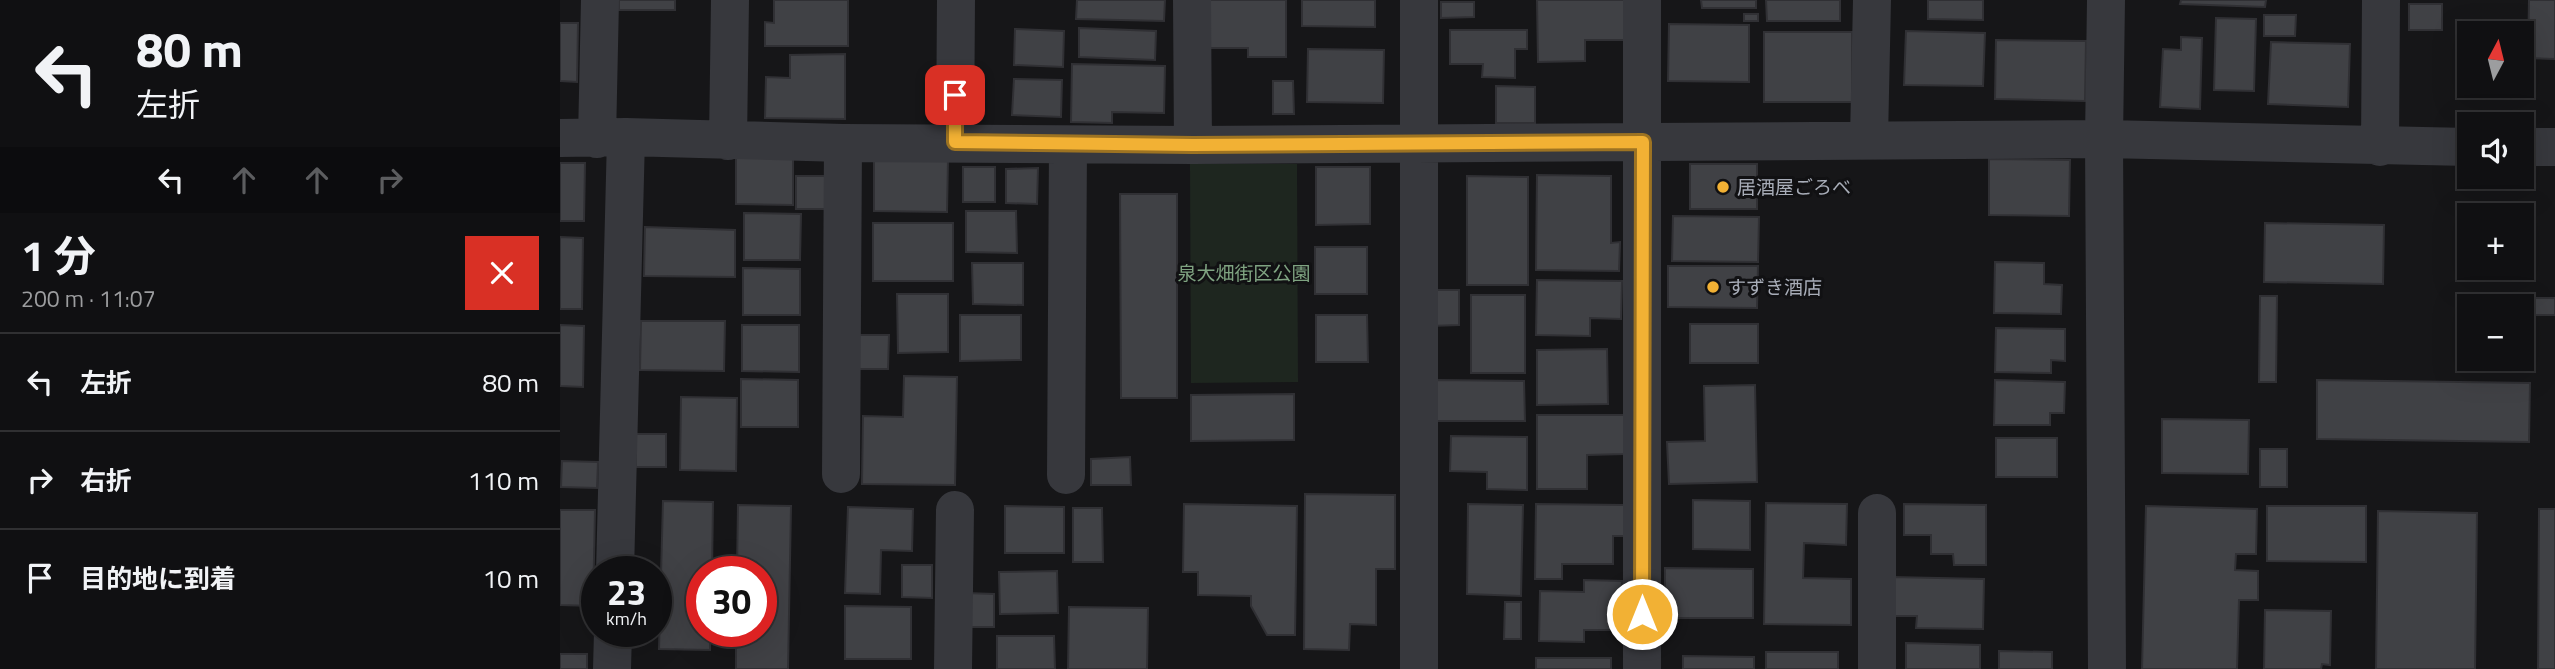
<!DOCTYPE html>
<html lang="ja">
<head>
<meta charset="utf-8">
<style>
	:root { --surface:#101012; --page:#19191b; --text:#f1f3f6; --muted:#9c9d9f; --line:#303032 }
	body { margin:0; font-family:"Titillium Web","Noto Sans JP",sans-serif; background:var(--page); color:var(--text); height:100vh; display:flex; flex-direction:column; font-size:26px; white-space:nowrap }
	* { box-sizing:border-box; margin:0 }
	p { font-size:23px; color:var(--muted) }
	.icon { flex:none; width:38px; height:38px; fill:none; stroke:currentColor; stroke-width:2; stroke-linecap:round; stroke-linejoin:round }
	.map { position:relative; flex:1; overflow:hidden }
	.details { display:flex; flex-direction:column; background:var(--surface); width:560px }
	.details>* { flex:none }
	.banner { background:#101012; color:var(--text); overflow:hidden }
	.needle { width:46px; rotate:7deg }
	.fabs { position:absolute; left:1897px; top:21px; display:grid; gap:14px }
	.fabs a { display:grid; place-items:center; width:77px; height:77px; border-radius:0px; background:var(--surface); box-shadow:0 7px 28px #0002,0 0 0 2px var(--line); font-size:35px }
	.speed { position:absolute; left:21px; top:556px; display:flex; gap:14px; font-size:35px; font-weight:700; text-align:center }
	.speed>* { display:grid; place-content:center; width:91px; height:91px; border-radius:50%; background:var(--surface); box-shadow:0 7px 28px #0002,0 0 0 2px var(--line); line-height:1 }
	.speed small { font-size:18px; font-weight:400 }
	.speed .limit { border:10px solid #d22; background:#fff; color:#111 }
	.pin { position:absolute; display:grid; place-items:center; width:60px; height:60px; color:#fff; margin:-30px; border-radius:14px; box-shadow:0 4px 10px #0006 }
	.me { position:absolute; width:77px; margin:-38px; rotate:0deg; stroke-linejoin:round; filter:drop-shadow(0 0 5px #0008) }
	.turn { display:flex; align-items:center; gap:24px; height:147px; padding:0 21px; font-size:32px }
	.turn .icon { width:91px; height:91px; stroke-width:2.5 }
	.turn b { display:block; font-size:49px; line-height:60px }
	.lanes { display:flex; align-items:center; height:66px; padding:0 21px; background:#0003; justify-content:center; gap:35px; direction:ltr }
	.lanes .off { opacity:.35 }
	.round { display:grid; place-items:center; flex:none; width:74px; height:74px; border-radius:0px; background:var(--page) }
	.summary { display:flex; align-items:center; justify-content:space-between; height:119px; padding:0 21px }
	h1 { font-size:42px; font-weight:700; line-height:52px }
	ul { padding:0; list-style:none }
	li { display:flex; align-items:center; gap:21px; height:98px; padding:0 21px; border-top:2px solid var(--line) }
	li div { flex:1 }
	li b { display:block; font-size:26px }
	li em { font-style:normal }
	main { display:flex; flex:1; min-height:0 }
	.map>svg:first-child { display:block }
</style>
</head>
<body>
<main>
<section class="details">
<div class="banner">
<div class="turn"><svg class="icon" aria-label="left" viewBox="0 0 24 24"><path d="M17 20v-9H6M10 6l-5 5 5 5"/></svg><div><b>80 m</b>左折</div></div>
<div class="lanes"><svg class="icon" aria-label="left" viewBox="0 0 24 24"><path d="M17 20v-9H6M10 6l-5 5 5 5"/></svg><svg class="icon off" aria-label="ahead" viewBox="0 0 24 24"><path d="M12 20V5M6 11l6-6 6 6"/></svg><svg class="icon off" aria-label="ahead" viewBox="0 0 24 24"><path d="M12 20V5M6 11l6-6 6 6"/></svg><svg class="icon off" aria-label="right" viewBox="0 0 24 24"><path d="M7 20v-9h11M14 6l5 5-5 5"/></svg></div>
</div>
<div class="summary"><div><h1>1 分</h1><p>200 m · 11:07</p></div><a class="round" style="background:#d93025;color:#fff"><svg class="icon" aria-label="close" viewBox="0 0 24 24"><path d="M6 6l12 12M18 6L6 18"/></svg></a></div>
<ul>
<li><svg class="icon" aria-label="left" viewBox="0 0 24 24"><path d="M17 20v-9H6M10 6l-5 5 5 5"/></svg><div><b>左折</b></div><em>80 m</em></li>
<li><svg class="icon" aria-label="right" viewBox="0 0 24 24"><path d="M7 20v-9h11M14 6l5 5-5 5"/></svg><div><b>右折</b></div><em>110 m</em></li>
<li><svg class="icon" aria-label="arrive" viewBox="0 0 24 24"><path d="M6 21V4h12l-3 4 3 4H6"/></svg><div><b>目的地に到着</b></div><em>10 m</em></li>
</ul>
</section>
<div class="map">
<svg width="1995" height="669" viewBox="0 0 1995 669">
	<rect width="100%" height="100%" fill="#161618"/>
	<path fill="#1e261f" d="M630,164H737L738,382L631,383Z"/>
	<path fill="#404145" stroke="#303034" stroke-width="2" d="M59,0H115V10H59Z
		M214,0H288V46H205V22L214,23Z
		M517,0H605L604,21L516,19Z
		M644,0H726V57H688V48H644Z
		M742,0H815V27L742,26Z
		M977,0H1065V40H1025V61L978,62Z
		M1141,0H1196V8H1142Z
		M1206,0H1280V21H1207Z
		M1368,0H1423V20L1368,19Z
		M1621,0H1706L1705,7L1620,4Z
		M1969,0H1995V59L1968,58Z
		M881,2H914V17L881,18Z
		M1849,4H1882V30H1849Z
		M1184,14H1198V21H1184Z
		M1704,15H1736L1735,36H1704Z
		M1656,18L1696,19L1694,91L1654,90Z
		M0,23H18L17,82L0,81Z
		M1109,24L1189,25V82L1108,81Z
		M519,28L596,31L595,60L519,57Z
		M455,29L504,31L503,67L454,65Z
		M890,30H967V49H955V78L922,77L923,64H890Z
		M1346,31L1425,33L1423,86L1344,85Z
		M1204,32H1292V102H1204Z
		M1621,37L1642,38L1640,109L1600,107L1603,49L1621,50Z
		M1436,40L1526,41L1525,101L1435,99Z
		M1711,42L1790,44L1788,107L1708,104Z
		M748,49L824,50L823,103L747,102Z
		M285,54V119L205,118L206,77L230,78V55Z
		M512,64L605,66L604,113L552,112V123L511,122Z
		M454,79L502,80L501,117L452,115Z
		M713,81H733L734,114H713Z
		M936,86L975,87V123H936Z
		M176,157H233V205L176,204Z
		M314,158L388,159L387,212L314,211Z
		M1429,159L1510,160L1509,216L1429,215Z
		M0,163H25L24,221H0Z
		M1130,164H1197V209H1130Z
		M403,167H435V202H403Z
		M756,167H810V224L756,225Z
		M478,168L477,204L446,203V169Z
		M977,175L1051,176V243L1060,242L1059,271L976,270Z
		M236,176H266V209H236Z
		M907,176L968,177V285H907Z
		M560,194H617V398H561Z
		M406,211H456L457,253L406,252Z
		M184,213L241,214L240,260H184Z
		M1113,216L1199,217L1198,262L1112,261Z
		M313,223H393V281H313Z
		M1705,223L1824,225L1823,284L1704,282Z
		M85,227L175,230V277L84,276Z
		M0,237L23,238L22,309H0Z
		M755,247H807V294H755Z
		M1435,262L1484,263V284L1502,285L1501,314L1434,313Z
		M412,263H463V305L413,304Z
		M1108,266H1198L1197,308L1108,307Z
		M183,268L240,269V315H183Z
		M977,280L1062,281L1061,319L1030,318V336L976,335Z
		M869,290H899V325L870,326Z
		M337,294H388V352L338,353Z
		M911,295H965V373H911Z
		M1700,296H1717L1716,382H1699Z
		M1937,298H1995V315H1962V306H1938Z
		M400,315H461V360L400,361Z
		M756,315H807L808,362H756Z
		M81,321H165L164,371L80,370Z
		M1130,324H1198V363H1130Z
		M0,325L24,326L23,387L0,386Z
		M182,325H239V372L182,371Z
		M1436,328L1505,329V361L1491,360V373L1435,372Z
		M299,335H329L328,369H299Z
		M1047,349L1048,404L977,405V350Z
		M344,376L397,377L395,485L302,484L303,416L343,417Z
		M181,379L238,380V427H181Z
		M876,380L964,381L965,421H876Z
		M1435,380L1505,382L1504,413H1490V425H1434Z
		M1757,380L1970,383L1969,442L1757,439Z
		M1195,385L1197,482L1109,484L1107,442L1145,441L1144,386Z
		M734,394V440L631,441V395Z
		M121,397L177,398L176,471L120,470Z
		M977,415H1064V454L1027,455V489H977Z
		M1602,419L1689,420L1688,474L1602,473Z
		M76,434H106V467H76Z
		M891,436L967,437V490L927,489V472L890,471Z
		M1436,438H1497V477H1436Z
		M1700,449H1727V487H1700Z
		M570,457L571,485H531V459Z
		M2,461L38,462L37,488L1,487Z
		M745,494L835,495V569H816V625L790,624L789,650L744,649Z
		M1133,500L1190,501V550L1133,549Z
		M103,501L153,502L152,572H142V632H150V650L99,649Z
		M1206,503L1287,504L1286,545L1244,543L1243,578L1291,579V625L1204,624Z
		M624,504L737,506L735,635H707L691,606V596L638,595V572H623Z
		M908,504L963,505L961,596L907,594Z
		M976,504L1064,505V536H1053V564H1002V579H975Z
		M1344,504L1426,505V565H1394L1393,554H1371V535H1344Z
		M178,505L231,506L228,669H176V632H201V572H177Z
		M445,506L504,507V553H445Z
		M1586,506L1697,509L1696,554H1676L1675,570L1698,571V600H1679L1677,669H1582Z
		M1707,506H1806V562L1707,561Z
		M288,507L353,509L352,551L321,550L320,594L285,593Z
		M513,508H542L543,562H513Z
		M1979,509H1995V669H1978Z
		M0,510H35L33,606L0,605Z
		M1818,511L1917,513L1915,669H1816Z
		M342,565H372V598L342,597Z
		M1105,568L1193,569V618H1105Z
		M497,571L498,613L440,614L439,572Z
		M1332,577L1424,579L1423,629L1356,628L1357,616H1331Z
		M1024,580L1062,581V630H1024V642L979,641L980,591L1024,592Z
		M405,593L434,594V627H404Z
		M945,602H961V639H944Z
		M285,606L351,607V659H285Z
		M509,607L588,608L587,669H508Z
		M1705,610L1771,611L1770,665L1762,664L1761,669H1704Z
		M437,636H494L495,669H437Z
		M1346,643L1420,645V669H1346Z
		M1439,651L1492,652V669H1439Z
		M1206,652H1278V669H1206Z
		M0,654H27V669H0Z
		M1123,656L1194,657V669H1123Z
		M976,658H1051V669H976Z"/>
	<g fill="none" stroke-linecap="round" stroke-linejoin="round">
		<path stroke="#37383d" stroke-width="38" d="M632,0L633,145
			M1546,0L1544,139L1547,669
			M0,138L66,137L283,143L633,145L1544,139L1909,147
			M37,139L40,0
			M1309,139L1312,0
			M168,141L170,0
			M395,142L396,0
			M1820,147L1821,0
			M1962,147H1995
			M281,474L283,143
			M506,475L508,145
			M1317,513V669
			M55,572L66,137
			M52,669L53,632
			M393,669L395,510
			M859,669V0
			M1082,669V0"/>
	</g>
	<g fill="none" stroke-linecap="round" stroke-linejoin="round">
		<defs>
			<path id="route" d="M395,95V142L633,145L1083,142L1082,614"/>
		</defs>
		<use href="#route" stroke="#9d7322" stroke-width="18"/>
		<use href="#route" stroke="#f2b134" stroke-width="12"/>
	</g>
	<g fill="#f2b134" stroke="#111113" stroke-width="2.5">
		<circle cx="1163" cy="187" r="7"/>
		<circle cx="1153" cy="287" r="7"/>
	</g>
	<g text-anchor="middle" stroke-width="6" stroke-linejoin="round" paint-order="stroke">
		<g font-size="19" fill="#a8adb8" stroke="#111113" text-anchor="start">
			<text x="1177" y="194">居酒屋ごろべ</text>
			<text x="1167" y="294">すずき酒店</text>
		</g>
		<g font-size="19" fill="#7fa381" stroke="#111113">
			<text x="684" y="280">泉大畑街区公園</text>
		</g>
	</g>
</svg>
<div class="fabs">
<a><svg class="needle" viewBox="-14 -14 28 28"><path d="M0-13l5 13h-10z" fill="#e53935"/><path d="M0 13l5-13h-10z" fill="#9c9d9f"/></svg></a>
<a><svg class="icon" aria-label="sound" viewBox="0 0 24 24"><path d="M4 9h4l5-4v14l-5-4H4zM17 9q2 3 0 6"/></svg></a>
<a>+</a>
<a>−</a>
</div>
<div class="speed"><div>23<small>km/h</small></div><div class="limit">30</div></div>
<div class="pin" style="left:395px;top:95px;background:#d93025"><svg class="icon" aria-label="arrive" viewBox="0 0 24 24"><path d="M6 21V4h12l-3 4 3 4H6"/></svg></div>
<svg class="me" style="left:1082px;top:614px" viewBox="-20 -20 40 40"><circle r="17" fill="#f2b134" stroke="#fff" stroke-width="3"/><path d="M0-11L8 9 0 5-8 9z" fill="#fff"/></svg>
</div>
</main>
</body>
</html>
